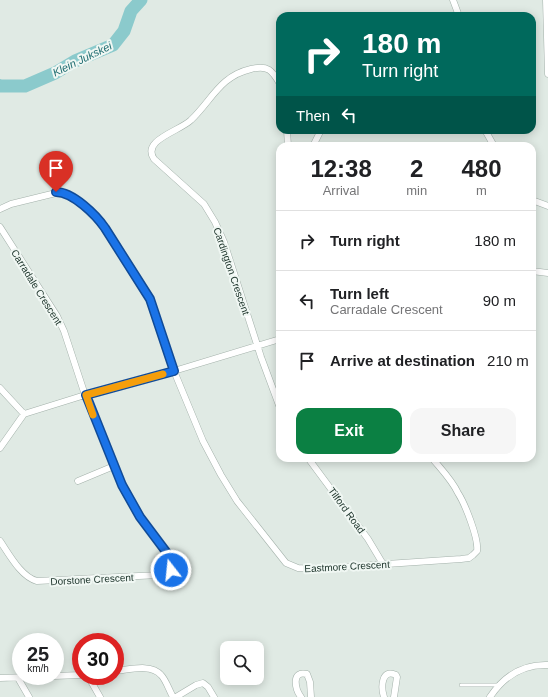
<!DOCTYPE html>
<html lang="en">
<head>
<meta charset="utf-8">
<style>
	:root { --surface:#fff; --page:#f6f6f6; --text:#202124; --muted:#757577; --line:#e0e0e0; --accent:#0b8043 }
	body { margin:0; font-family:Arial,sans-serif; background:var(--page); color:var(--text); height:100vh; display:flex; flex-direction:column; font-size:15px; white-space:nowrap }
	* { box-sizing:border-box; margin:0 }
	p { font-size:13px; color:var(--muted) }
	.icon { flex:none; width:22px; height:22px; fill:none; stroke:currentColor; stroke-width:2; stroke-linecap:round; stroke-linejoin:round }
	.map { position:relative; flex:1; overflow:hidden }
	.side { position:absolute; left:276px; top:142px; width:260px; height:320px; display:flex; flex-direction:column; background:var(--surface); border-radius:12px; box-shadow:0 2px 10px #0003 }
	.side>* { flex:none }
	.banner { position:absolute; left:276px; top:12px; width:260px; height:122px; border-radius:12px; box-shadow:0 2px 10px #0003; background:#00695c; color:#fff; overflow:hidden }
	.fabs { position:absolute; left:220px; top:641px; display:grid; gap:8px }
	.fabs a { display:grid; place-items:center; width:44px; height:44px; border-radius:8px; background:var(--surface); box-shadow:0 2px 10px #0003; font-size:20px }
	.speed { position:absolute; left:12px; top:633px; display:flex; gap:8px; font-size:20px; font-weight:700; text-align:center }
	.speed>* { display:grid; place-content:center; width:52px; height:52px; border-radius:50%; background:var(--surface); box-shadow:0 2px 10px #0003; line-height:1 }
	.speed small { font-size:10px; font-weight:400 }
	.speed .limit { border:6px solid #d22; background:#fff; color:#111 }
	.pin { position:absolute; display:grid; place-items:center; width:34px; height:34px; color:#fff; margin:-41px -17px; border-radius:50% 50% 50% 0; rotate:-45deg; box-shadow:0 0 4px #0007 }
	.pin .icon { rotate:45deg }
	.me { position:absolute; width:44px; margin:-22px; rotate:344deg; stroke-linejoin:round; filter:drop-shadow(0 0 3px #0008) }
	.turn { display:flex; align-items:center; gap:14px; height:84px; padding:0 20px; font-size:18px }
	.turn .icon { width:52px; height:52px; stroke-width:2.5 }
	.turn b { display:block; font-size:28px; line-height:34px }
	.then { display:flex; align-items:center; height:38px; padding:0 20px; background:#0003; gap:8px; font-size:15px }
	.eta { display:flex; justify-content:space-evenly; align-items:center; height:68px; text-align:center }
	.eta b { font-size:24px; font-weight:800; line-height:28px }
	.primary-button { display:flex; gap:8px; margin-top:auto; padding:8px 20px }
	.primary-button a { flex:1; height:46px; border-radius:12px; background:var(--accent); color:#fff; font-size:16px; font-weight:800; line-height:46px; text-align:center }
	.primary-button a+a { background:var(--page); color:var(--text) }
	ul { padding:0; list-style:none }
	li { display:flex; align-items:center; gap:12px; height:60px; padding:0 20px; border-top:1px solid var(--line) }
	li div { flex:1 }
	li b { display:block; font-size:15px }
	li em { font-style:normal }
	.map>svg:first-child { display:block }
</style>
</head>
<body>
<div class="map">
<svg width="548" height="697" viewBox="0 0 548 697">
	<rect width="100%" height="100%" fill="#e0eae4"/>
	<g fill="none" stroke-linecap="round" stroke-linejoin="round">
		<path stroke="#8bcacc" stroke-width="2" d="M0,80L10,86"/>
		<path stroke="#8bcacc" stroke-width="13" d="M0,86H25L55,73L75,61L113,45L124,31L131,11L141,0"/>
		<defs>
			<path id="service" d="M461,685H498"/>
			<path id="minor" d="M453,0L459,16
				M546,0L548,74
				M280,84C272,70 268,65 251,69C220,76 212,100 191,120C180,131 141,140 154,159L204,204L215,222L224,242L261,357L280,408
				M287,130L288,146
				M485,130L494,146
				M313,146L321,130
				M532,200L548,206
				M0,209L11,204L60,192L69,196L84,206L99,219L150,299L174,371L203,441L221,475L237,501L286,563L298,568L312,569L461,559L469,558L473,555L477,551C479,539 465,504 458,493C452,480 441,469 432,458
				M0,227L57,316L64,331L85,395L122,485L140,517L170,557C174,568 171,573 159,575L37,581C21,577 9,554 0,541
				M532,271L548,273
				M0,388L24,414
				M0,448L24,414L85,395L174,371L280,339
				M308,458L368,539L383,564
				M78,481L114,466
				M115,671C128,670 151,663 161,675C166,680 169,690 173,697
				M88,676L100,697
				M0,678L81,675
				M18,678L29,697
				M176,697L196,685L203,683L208,687L214,697
				M301,697C295,689 291,670 307,674L310,682L311,697
				M384,697C381,688 381,668 396,675L397,677L394,697
				M490,697C504,676 522,664 548,665"/>
		</defs>
		<use href="#service" stroke="#a3b1aa" stroke-width="4"/>
		<use href="#minor" stroke="#a3b1aa" stroke-width="7"/>
		<use href="#service" stroke="#fff" stroke-width="3"/>
		<use href="#minor" stroke="#fff" stroke-width="6"/>
	</g>
	<g fill="none" stroke-linecap="round" stroke-linejoin="round">
		<defs>
			<path id="route" d="M56,192C73,192 96,215 105,228L150,299L174,371L86,395L122,485L140,517L170,557L172,564L171,570"/>
		</defs>
		<use href="#route" stroke="#114b97" stroke-width="10"/>
		<use href="#route" stroke="#1a73e8" stroke-width="7"/>
		<path stroke="#f59e0b" stroke-width="7" d="M93,415L86,395L163,374"/>
	</g>
	<g text-anchor="middle" stroke-width="4" stroke-linejoin="round" paint-order="stroke">
		<g font-size="10" fill="#223930" stroke="#f0f7f3">
			<text transform="translate(232 271) rotate(71)" y="4">Cardington Crescent</text>
			<text transform="translate(37 287) rotate(58)" y="4">Carradale Crescent</text>
			<text transform="translate(347 510) rotate(54)" y="4">Tilford Road</text>
			<text transform="translate(347 566) rotate(-3)" y="4">Eastmore Crescent</text>
			<text transform="translate(92 579) rotate(-3)" y="4">Dorstone Crescent</text>
		</g>
		<g font-size="11" font-style="italic" fill="#206d71" stroke="#f0f7f3">
			<text transform="translate(82 59) rotate(-26)" y="4">Klein Jukskei</text>
		</g>
	</g>
</svg>
<div class="fabs">
<a><svg class="icon" aria-label="search" viewBox="0 0 24 24"><circle cx="10" cy="10" r="6"/><path d="M15 15l6 6"/></svg></a>
</div>
<div class="speed"><div>25<small>km/h</small></div><div class="limit">30</div></div>
<div class="pin" style="left:56px;top:192px;background:#d93025"><svg class="icon" aria-label="arrive" viewBox="0 0 24 24"><path d="M6 21V4h12l-3 4 3 4H6"/></svg></div>
<svg class="me" style="left:171px;top:570px" viewBox="-20 -20 40 40"><circle r="17" fill="#1a73e8" stroke="#fff" stroke-width="3"/><path d="M0-11L8 9 0 5-8 9z" fill="#fff"/></svg>
<div class="banner">
<div class="turn"><svg class="icon" aria-label="right" viewBox="0 0 24 24"><path d="M7 20v-9h11M14 6l5 5-5 5"/></svg><div><b>180 m</b>Turn right</div></div>
<div class="then">Then<svg class="icon" aria-label="left" viewBox="0 0 24 24"><path d="M17 20v-9H6M10 6l-5 5 5 5"/></svg></div>
</div>
<section class="side">
<div class="eta">
<div><b>12:38</b><p>Arrival</p></div>
<div><b>2</b><p>min</p></div>
<div><b>480</b><p>m</p></div>
</div>
<ul>
<li><svg class="icon" aria-label="right" viewBox="0 0 24 24"><path d="M7 20v-9h11M14 6l5 5-5 5"/></svg><div><b>Turn right</b></div><em>180 m</em></li>
<li><svg class="icon" aria-label="left" viewBox="0 0 24 24"><path d="M17 20v-9H6M10 6l-5 5 5 5"/></svg><div><b>Turn left</b><p>Carradale Crescent</p></div><em>90 m</em></li>
<li><svg class="icon" aria-label="arrive" viewBox="0 0 24 24"><path d="M6 21V4h12l-3 4 3 4H6"/></svg><div><b>Arrive at destination</b></div><em>210 m</em></li>
</ul>
<div class="primary-button"><a>Exit</a><a>Share</a></div>
</section>
</div>
</body>
</html>
